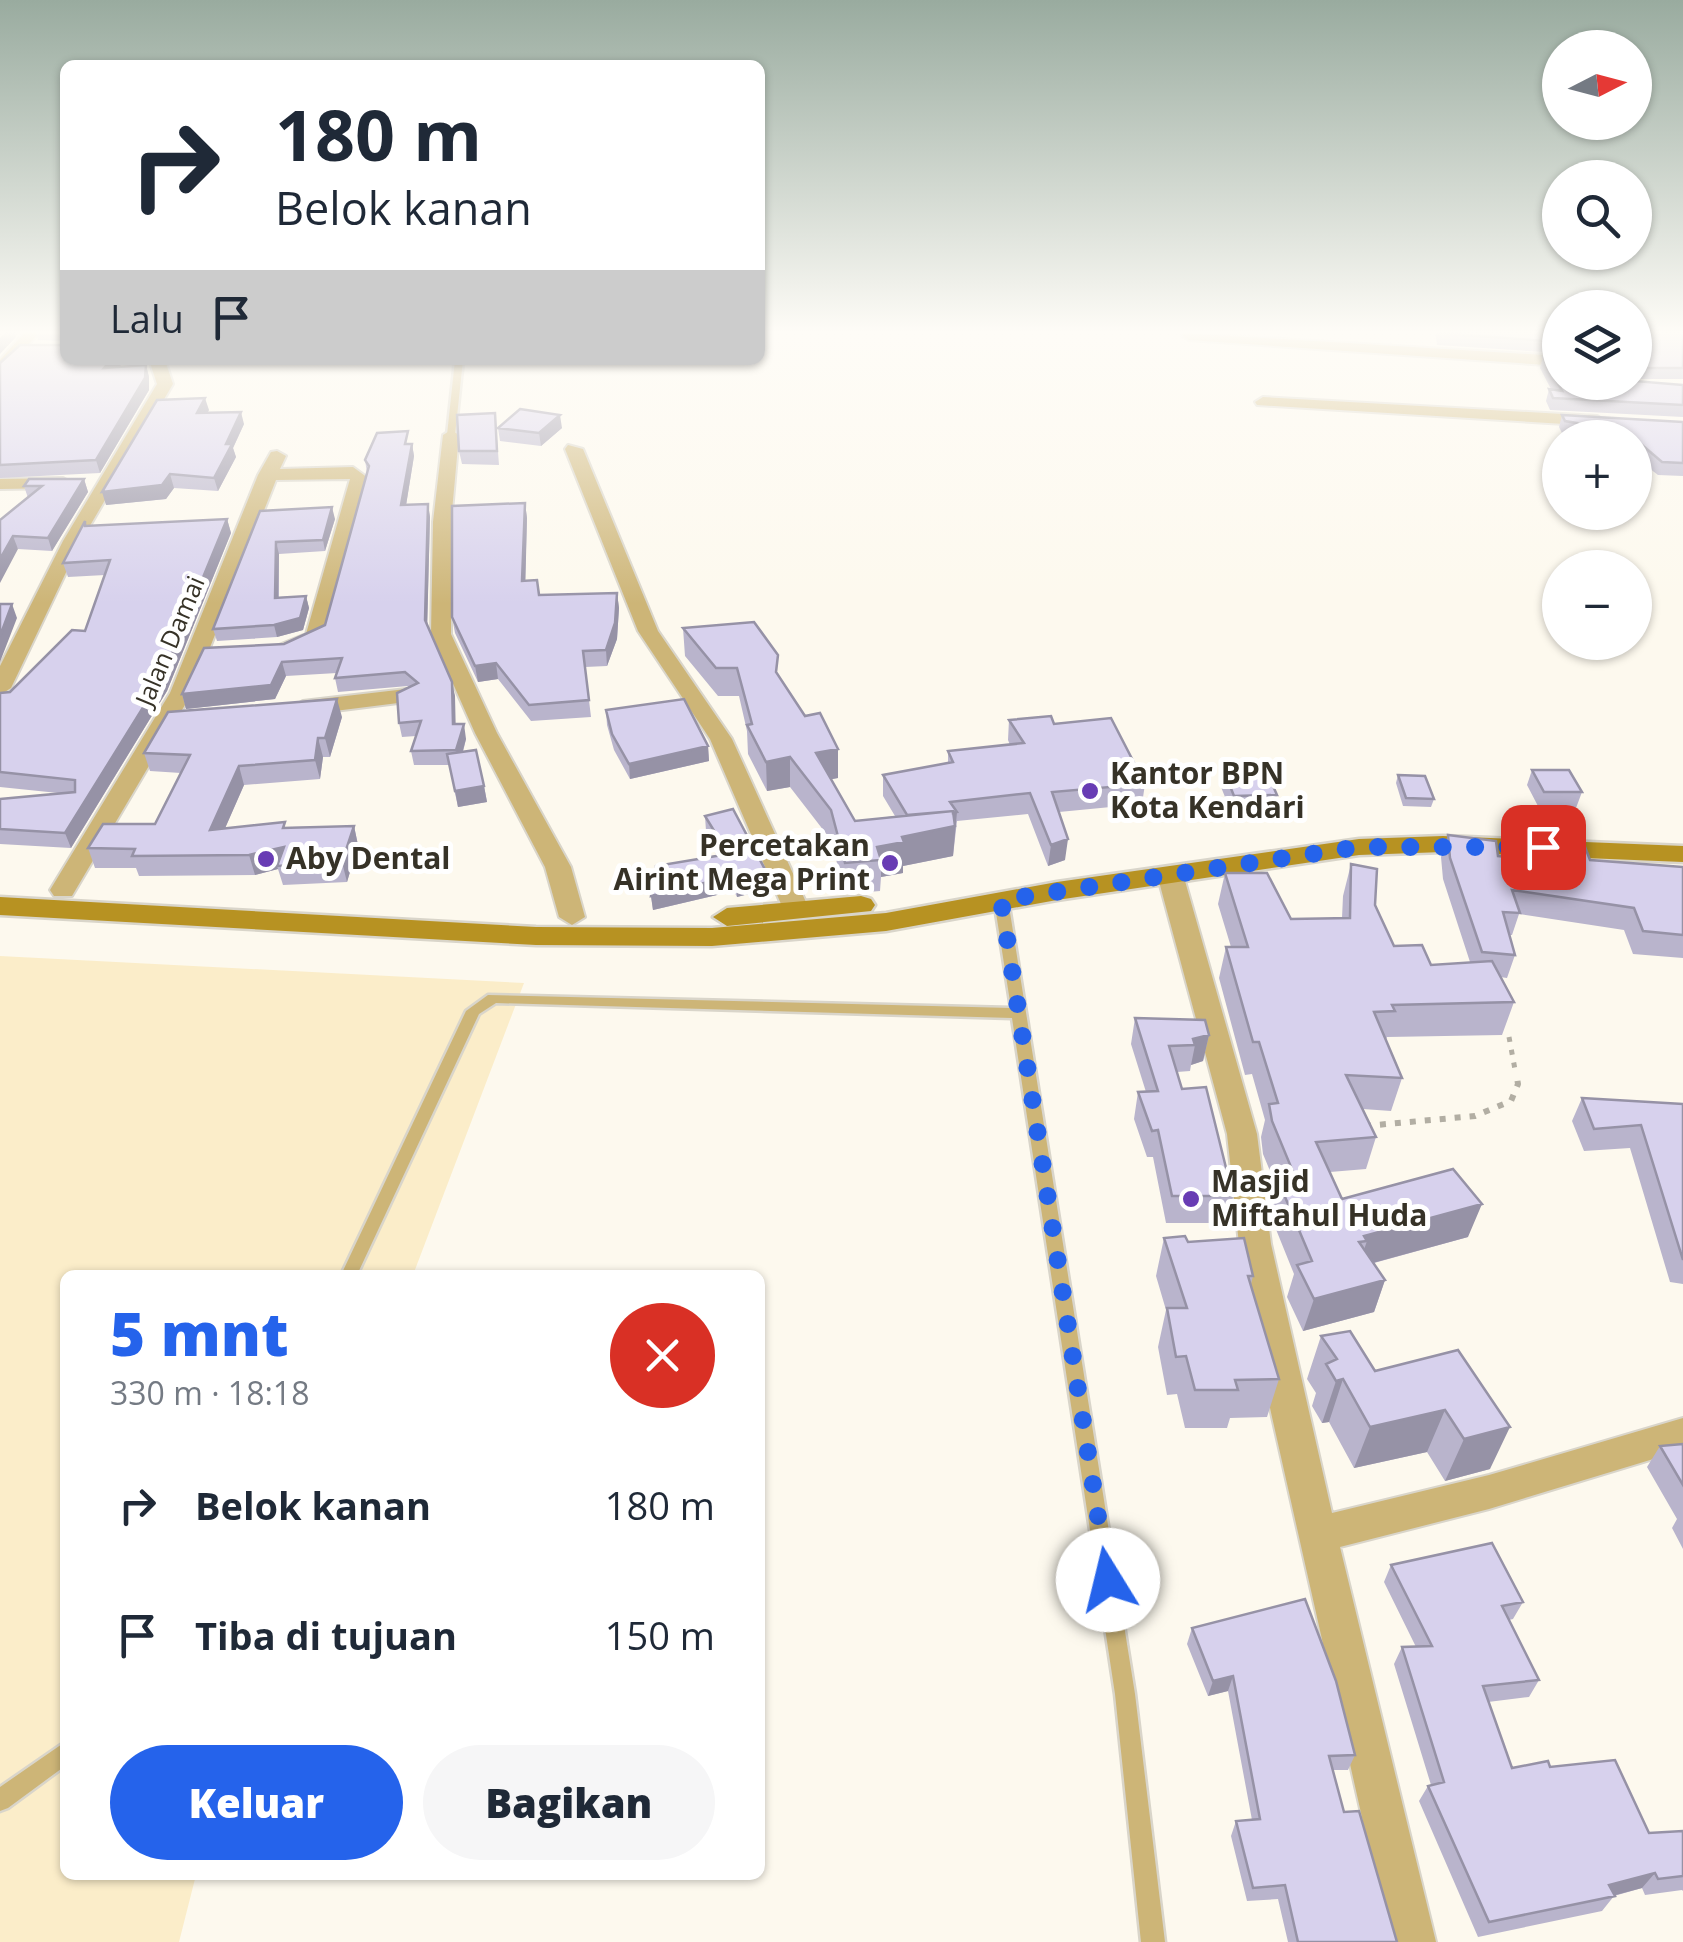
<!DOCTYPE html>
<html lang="id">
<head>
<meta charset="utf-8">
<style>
	:root { --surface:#fff; --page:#f6f6f7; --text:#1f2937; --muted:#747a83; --accent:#2563eb }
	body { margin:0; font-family:"Open Sans",sans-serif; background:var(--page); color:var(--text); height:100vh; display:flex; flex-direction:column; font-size:38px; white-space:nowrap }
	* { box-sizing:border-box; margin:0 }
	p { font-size:32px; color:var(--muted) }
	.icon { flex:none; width:55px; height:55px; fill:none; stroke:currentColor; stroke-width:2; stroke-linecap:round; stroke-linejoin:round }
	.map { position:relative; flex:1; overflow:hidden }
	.details { position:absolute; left:60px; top:1270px; width:705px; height:610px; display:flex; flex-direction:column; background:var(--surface); border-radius:15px; box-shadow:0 2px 8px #0004 }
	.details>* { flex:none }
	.top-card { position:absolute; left:60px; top:60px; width:705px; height:305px; border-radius:15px; box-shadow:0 2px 8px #0004; background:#fff; color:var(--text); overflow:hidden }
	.needle { width:65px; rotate:84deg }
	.controls { position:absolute; left:1542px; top:30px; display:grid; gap:20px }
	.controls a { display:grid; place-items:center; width:110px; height:110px; border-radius:50%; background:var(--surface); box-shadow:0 2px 8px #0004; font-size:50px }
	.pin { position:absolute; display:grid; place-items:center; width:85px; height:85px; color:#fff; margin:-42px; border-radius:20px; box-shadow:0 5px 15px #0006 }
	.me { position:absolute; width:110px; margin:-55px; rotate:351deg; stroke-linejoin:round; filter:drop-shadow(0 0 8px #0008) }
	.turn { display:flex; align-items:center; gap:35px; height:210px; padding:0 50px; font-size:45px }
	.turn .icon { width:130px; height:130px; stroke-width:2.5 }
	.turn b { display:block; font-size:70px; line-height:85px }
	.then { display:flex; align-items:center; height:95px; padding:0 50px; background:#0003; gap:20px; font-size:38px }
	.round { display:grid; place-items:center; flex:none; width:105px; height:105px; border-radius:52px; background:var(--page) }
	.summary { display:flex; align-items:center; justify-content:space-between; height:170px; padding:0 50px }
	h1 { font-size:60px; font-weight:800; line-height:75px; color:var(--accent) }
	.primary-button { display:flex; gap:20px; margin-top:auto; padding:20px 50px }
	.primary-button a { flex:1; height:115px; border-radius:60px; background:var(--accent); color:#fff; font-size:40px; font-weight:800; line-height:115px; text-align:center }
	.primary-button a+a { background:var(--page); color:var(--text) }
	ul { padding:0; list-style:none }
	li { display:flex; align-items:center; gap:30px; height:130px; padding:0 50px }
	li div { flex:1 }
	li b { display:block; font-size:38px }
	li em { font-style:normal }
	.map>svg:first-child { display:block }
</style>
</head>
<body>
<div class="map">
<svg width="1683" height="1942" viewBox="0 0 1683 1942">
	<rect width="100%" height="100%" fill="#fdf9ee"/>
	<path fill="#fbedc9" d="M0,956L524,983L413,1275H65V1875H196L179,1942H0Z"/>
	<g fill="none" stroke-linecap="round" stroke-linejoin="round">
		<defs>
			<path id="lane" d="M455,360H463L455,435L451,438L447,435Z
				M1001,896L1008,900L1135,1694L1165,1942H1141L1115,1694L1012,1018L496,1003L479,1014L357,1275H341L466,1011L488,995L1011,1008L994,900Z
				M65,1742V1766L8,1808L0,1811V1787Z"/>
			<path id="street" d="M25,332H40L0,375V360Z
				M1184,333L1560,356V366L1189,340L1182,336Z
				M149,360H165L173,384L81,541L11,688L0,695V666L63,541L157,384Z
				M1263,397L1597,416L1605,421L1597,426L1257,405L1255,402Z
				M451,430L459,435L451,522V634L497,733L571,867L585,917L572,925L559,917L545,867L475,733L431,634L433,522L443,435Z
				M568,445L583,449L658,631L732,739L810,911L806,917H788L784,911L710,739L638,631L565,449Z
				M277,451L286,456L280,469L353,467L368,478L326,636C316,649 292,657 279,645L306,634L350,479L276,480L192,693L72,896H54L50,890L170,693L258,475L271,452Z
				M0,479L63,478L72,483L63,488L0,489Z
				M406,689L414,691V701L303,715L292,708L303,701Z
				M1170,866L1183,874L1257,1134L1271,1244L1332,1513L1489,1475L1683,1418V1450L1489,1509L1340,1547L1436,1942H1390L1259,1359L1239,1244L1227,1134L1157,874Z"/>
			<path id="secondary" d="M1443,836L1683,846V862L1443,852L1359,855L1057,900L886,931L712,946L536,945L0,915V897L536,927L712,928L886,913L1057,882L1359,839Z
				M861,896L871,899L875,905L871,911L727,926L713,917L727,908Z"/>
		</defs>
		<use href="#lane" stroke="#d9d5ca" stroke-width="5"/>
		<use href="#street" stroke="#d9d5ca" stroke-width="4"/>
		<use href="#secondary" stroke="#d9d5ca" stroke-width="5"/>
		<path stroke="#b2aea3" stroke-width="5" stroke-dasharray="5 8" stroke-linecap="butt" d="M1509,1037L1516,1075"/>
		<path stroke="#b2aea3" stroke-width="6" stroke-dasharray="6 9" stroke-linecap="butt" d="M1365,1126L1475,1116L1511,1101L1518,1084L1516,1072"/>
		<use href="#lane" fill="#cdb577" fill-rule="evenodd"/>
		<use href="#street" fill="#cdb577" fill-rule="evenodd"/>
		<use href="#secondary" fill="#b79222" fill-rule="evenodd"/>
	</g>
	<path fill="#b9b4cc" d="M36,332H65L120,367L146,365L149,377V390L100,473L0,478V363L64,345V341L38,340Z
		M1435,332H1560V353L1437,345Z
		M1635,332H1683V379H1635Z
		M1543,357L1560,382L1683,385V417L1550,410L1546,401L1549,389H1551L1540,368Z
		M209,410L207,413L244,424L233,448L236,457L218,491L174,488L166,499L106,505Z
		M495,413L499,465L462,464L459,451Z
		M1562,415L1683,422V476L1658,475L1635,457V438H1585L1562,433L1559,427Z
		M498,428H562L541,446L500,441Z
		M412,444L414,456L406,505L428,504L430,517L427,627L455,696V724L466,739L463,752L484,786L487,802L458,807L449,765H414L411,751L416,736L402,737L399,723L409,687L408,686L338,692L335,678L337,673L286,676L275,699L186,709L182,694L325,625L367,473L365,460Z
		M84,479L88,492L52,551L18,549L0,520L28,498L24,486Z
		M525,503L527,518L525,581L537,580L540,595L617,593L619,608L617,639L607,666L585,667L591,717L531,721L498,679L478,682L455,633L452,617Z
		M260,511L335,519L325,551L279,554V597L306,596L309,608L303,630L277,637L217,641L213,629Z
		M227,519L231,533L167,691L71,848L0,844V799L58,793L0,787V693L10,692L85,631L105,575L68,577L63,563L86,526Z
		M683,628L779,677L838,778L831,779L855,821L895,816L883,796V775L948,763V751L1010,745L1008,740L1009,720L1054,724L1145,784L1142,804L1059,812L1065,860L1048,866L1028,814L957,821L953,856L903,866V873L881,877L880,891L845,894L831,840L790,787L767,791L748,754L747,731L739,696H718L685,656Z
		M606,710L708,746L709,761L630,779L614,750L607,725Z
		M342,717L330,757H323L320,779L244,785L225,828L354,826L358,845L347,882L283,885L278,869L255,875L139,876L136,868H95L88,848L155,824L181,773L150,771L144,753Z
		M1532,770L1582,792L1576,808H1539L1527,785Z
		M1224,771L1277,795L1273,811L1231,812L1221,787Z
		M1398,775L1434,799L1431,807L1403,806L1396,783Z
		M705,816L768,889L737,897L734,891L653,910L651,896L716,856L715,846L706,831Z
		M1448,835L1498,856L1538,859L1545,838L1590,860L1683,867V958L1633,954L1624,930L1519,914L1512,935H1509L1515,955L1507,978L1500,977L1514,1002L1502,1035L1387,1037L1386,1040L1402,1078L1391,1111L1363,1109L1376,1137L1366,1169L1330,1172L1342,1199L1468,1237L1374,1263L1385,1280L1374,1312L1303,1331L1287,1297L1294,1274L1271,1217V1213L1277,1188L1263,1154L1261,1137L1265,1120L1252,1074L1245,1075L1219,978L1226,947H1231L1218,904L1225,873L1291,919L1342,918L1343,896L1351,864L1375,905L1394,946L1431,965L1470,962L1443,879L1441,857Z
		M1135,1018L1209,1035L1203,1061L1191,1065L1190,1071L1177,1072L1182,1089L1233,1196L1227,1223H1166L1153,1157H1147L1134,1119L1138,1092H1146L1131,1044Z
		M1582,1098L1683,1104V1284L1670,1282L1630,1148L1584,1151L1572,1121Z
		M1164,1238L1188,1242L1253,1276L1251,1284L1279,1379L1267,1417L1230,1418L1227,1428H1185L1177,1394L1167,1395L1158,1347L1166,1310L1156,1276Z
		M1321,1336L1375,1371L1458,1350L1490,1469L1445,1481L1427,1452L1354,1468L1329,1422L1322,1423L1312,1406L1316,1393L1307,1379Z
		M1683,1444V1549L1672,1528L1677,1519L1647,1467L1660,1446Z
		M1391,1565L1523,1602L1513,1619L1509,1620L1539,1680L1529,1697L1488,1702L1512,1768L1550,1767L1649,1833L1683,1831V1891L1682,1890L1645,1895L1642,1888L1614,1896L1602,1911L1478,1937L1419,1801L1428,1786L1431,1785L1394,1664L1402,1647H1416L1384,1582Z
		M1192,1628L1355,1755L1348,1770H1333L1344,1812L1397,1942H1288L1278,1899L1247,1901L1231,1836L1236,1821L1252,1820L1228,1691L1208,1696L1187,1644Z"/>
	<path fill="#9692a6" d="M5,332H17L15,334L16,337L0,354V338Z
		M111,360H126L107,380L104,368Z
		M146,365L149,377V390L100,473L96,460Z
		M205,398L209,410L201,426L197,413Z
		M241,412L244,424L233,448L236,457L218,491L214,478L226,444Z
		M560,415L562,428L541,446L539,433Z
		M412,444L414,456L404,518L401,505Z
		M170,474L174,488L166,499L106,505L102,492Z
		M84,479L88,492L52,551L48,538Z
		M525,503L527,518L525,597L522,581Z
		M428,504L430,517L427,634L425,620Z
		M332,507L335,519L325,551L323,540Z
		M227,519L231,533L167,691L71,848L65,833Z
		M13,536L18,549L0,583V559Z
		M276,542L279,554L278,610L275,598Z
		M617,593L619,608L617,639L607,666L606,650Z
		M306,596L309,608L303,630L277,637L274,625Z
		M12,604L17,618L0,662V636Z
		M282,662L286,676L275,699L186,709L182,694Z
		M496,663L498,679L478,682L475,666Z
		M452,682L455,696L456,739L453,724Z
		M337,699L342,717L330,757L325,738Z
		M464,724L466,739L459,765L456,750Z
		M318,738L323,757L320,779L315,760Z
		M708,746L709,761L630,779L629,764Z
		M838,749V778L817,782L816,753Z
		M790,757V787L767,791L766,762Z
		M239,766L244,785L216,849L210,830Z
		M484,786L487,802L458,807L455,791Z
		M957,812L953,856L903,866V873L881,877V860L877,847L902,837L909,819Z
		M354,826L358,845L347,882L342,862Z
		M1068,839L1065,860L1048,866L1051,845Z
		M284,847L277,866L278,869L255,875L249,855Z
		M768,875V889L737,897V882Z
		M733,876L734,891L653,910L651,896Z
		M1209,1035L1203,1061L1191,1065L1195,1045L1193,1039Z
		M1482,1204L1468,1237L1358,1267L1367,1241L1364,1236Z
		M1385,1280L1374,1312L1303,1331L1314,1299Z
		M1343,1379L1329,1422L1322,1423L1336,1381Z
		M1445,1410L1427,1452L1354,1468L1370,1427Z
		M1510,1427L1490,1469L1445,1481L1464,1439Z
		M1233,1676L1228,1691L1208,1696L1213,1681Z
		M1655,1873L1642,1888L1597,1900L1609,1885Z"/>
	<path fill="#d7d1ed" stroke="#9692a6" stroke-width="2.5" d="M64,332L65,360H111L104,368L146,365L145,378L96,460L0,465V363L20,345H64Z
		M1439,332H1560V342L1439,333Z
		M1635,332H1683V368H1635Z
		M1543,357H1560V382H1635V381L1683,385V405L1553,398L1549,389L1562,391Z
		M205,398L197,413L241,412L226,444H232L214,478L170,474L162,485L102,492L157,400Z
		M520,409L560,415L539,433L498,428Z
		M495,413L497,451H459L457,415Z
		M1562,415L1683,422V463L1662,462L1641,444H1635V438H1609L1600,427L1565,421Z
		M408,431L405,444H412L401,505L428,504L425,620L452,682L453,724H464L456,750L411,751L421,721L399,723L397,693L418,683L405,672L335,678L342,658L282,662L271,685L182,694L204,648L284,644L325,625L369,466L365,460L377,433Z
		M29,479H84L48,538L13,536L0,559V520L42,486H24Z
		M525,503L522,581L537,580L539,595L617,593L615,623L606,650L583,651L589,700L529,705L496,663L475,666L452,617V506Z
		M332,507L323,540L276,542L275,598L306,596L300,618L274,625L213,629L260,511Z
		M227,519L162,677L65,833L0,829V799L75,792V780L0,772V693L10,692L72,630L85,631L110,560L63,563L85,521V526Z
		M0,604H12L0,636Z
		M754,622L778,655L776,672L805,716L820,713L838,749L816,753L855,821L953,811L955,826L902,837L904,842L877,847L881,860L845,863L831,810L790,757L766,762L747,725L752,724L737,668H716L683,628Z
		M337,699L325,738H318L315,760L239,766L210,830L285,822L283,828L354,826L342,862L277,866L284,847L249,855L132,856L135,849L88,848L103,824H155L190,755L144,753L168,712Z
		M684,699L708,746L629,764L612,734L606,710Z
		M1051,716L1054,724L1111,718L1145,784L1052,792L1068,839L1051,845L1030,793L950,802L957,812L953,813V811L907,815L883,775L953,762L948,751L1024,743L1009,720Z
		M476,750L484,786L455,791L447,754Z
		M1266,770L1277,795L1234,796L1224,771Z
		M1532,770H1569L1582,792H1544Z
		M1398,775L1425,776L1434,799L1406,798Z
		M733,809L768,875L737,882L733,876L651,896L656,866L722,855L715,844L721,842L705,816Z
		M1448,835L1496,841L1498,856L1556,861L1545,838L1582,839L1590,860L1683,867V935L1643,931L1634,908L1512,890L1520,913L1503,912L1515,955L1482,952L1450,858Z
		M1351,864L1377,869L1375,905L1394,946L1422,945L1431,965L1492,961L1514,1002L1392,1005L1395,1011L1374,1012L1402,1078L1346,1075L1376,1137L1316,1142L1342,1199L1453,1169L1482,1204L1364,1236L1367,1241L1359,1242L1385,1280L1314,1299L1297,1265L1312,1261L1280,1185V1180L1296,1179L1272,1121L1269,1104L1278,1103L1259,1042H1253L1226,947H1248L1225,873H1267L1291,919L1350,918Z
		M1135,1018L1205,1020L1209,1035L1193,1039L1195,1045L1169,1046L1182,1089L1206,1087L1233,1196H1172L1158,1130L1152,1131L1138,1092L1158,1091Z
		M1582,1098L1683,1104V1260L1641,1125L1594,1129Z
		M1185,1236L1188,1242L1244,1238L1253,1276H1248L1279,1379L1235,1380L1238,1390H1195L1186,1356L1176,1357L1167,1308H1187L1164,1238Z
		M1350,1331L1375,1371L1458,1350L1510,1427L1464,1439L1445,1410L1370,1427L1343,1379L1336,1381L1326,1364L1337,1359L1321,1336Z
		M1683,1444V1485L1660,1446Z
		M1492,1543L1523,1602L1502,1606L1539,1680L1483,1686L1512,1768L1548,1761L1550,1767L1615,1760L1649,1833L1683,1831V1876L1658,1879L1655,1873L1609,1885L1615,1896L1489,1922L1428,1786L1444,1782L1402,1647L1432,1646L1391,1565Z
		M1305,1599L1336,1681L1355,1755L1329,1756L1344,1812L1359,1811L1397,1942H1298L1285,1885L1253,1888L1236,1821L1260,1819L1233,1676L1213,1681L1192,1628Z"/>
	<linearGradient id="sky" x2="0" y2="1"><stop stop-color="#99ab9f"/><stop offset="0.55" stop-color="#fefcf7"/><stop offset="1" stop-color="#fefcf7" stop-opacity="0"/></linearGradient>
	<rect width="1683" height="604" fill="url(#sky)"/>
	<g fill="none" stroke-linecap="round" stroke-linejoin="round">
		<path stroke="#2563eb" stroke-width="18" stroke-dasharray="0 32.4" d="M1108,1580L1001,900L1359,847H1543"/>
	</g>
	<g fill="#683cb4" stroke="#fff" stroke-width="4">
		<circle cx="1090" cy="791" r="10"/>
		<circle cx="266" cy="859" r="10"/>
		<circle cx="890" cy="863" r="10"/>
		<circle cx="1191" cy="1199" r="10"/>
	</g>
	<g text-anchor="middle" stroke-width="10" stroke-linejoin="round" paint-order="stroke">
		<g font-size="25" fill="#363227" stroke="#fff">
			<text transform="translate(170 641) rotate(-67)" y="9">Jalan Damai</text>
		</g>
		<g font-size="30" font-weight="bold" fill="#363227" stroke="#fff" text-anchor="start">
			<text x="1110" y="784">Kantor BPN<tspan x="1110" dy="34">Kota Kendari</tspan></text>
			<text x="870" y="856" text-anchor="end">Percetakan<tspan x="870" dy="34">Airint Mega Print</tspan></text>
			<text x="286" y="869">Aby Dental</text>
			<text x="1211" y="1192">Masjid<tspan x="1211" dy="34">Miftahul Huda</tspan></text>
		</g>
	</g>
</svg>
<div class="controls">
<a><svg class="needle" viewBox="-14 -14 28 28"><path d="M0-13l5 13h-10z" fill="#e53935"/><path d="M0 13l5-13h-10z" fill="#747a83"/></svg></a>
<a><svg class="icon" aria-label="search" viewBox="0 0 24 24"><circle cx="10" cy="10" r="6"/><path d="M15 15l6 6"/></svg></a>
<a><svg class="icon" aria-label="layers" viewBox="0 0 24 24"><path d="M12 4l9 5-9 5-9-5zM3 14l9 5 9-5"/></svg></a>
<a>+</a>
<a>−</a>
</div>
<div class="pin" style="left:1543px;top:847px;background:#d93025"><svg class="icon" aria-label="arrive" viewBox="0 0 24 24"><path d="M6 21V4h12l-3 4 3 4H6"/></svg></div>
<svg class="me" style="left:1108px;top:1580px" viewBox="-20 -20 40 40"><circle r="19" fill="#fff"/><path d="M0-13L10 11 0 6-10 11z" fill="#2563eb"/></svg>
<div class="top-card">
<div class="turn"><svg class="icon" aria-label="right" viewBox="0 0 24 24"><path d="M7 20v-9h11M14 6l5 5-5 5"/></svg><div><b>180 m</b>Belok kanan</div></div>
<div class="then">Lalu<svg class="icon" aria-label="arrive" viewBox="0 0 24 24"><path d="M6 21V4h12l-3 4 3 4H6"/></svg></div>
</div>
<section class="details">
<div class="summary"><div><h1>5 mnt</h1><p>330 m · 18:18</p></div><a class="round" style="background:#d93025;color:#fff"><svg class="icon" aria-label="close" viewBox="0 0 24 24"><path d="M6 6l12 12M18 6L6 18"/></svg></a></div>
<ul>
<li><svg class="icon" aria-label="right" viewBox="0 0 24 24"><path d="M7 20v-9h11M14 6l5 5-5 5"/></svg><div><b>Belok kanan</b></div><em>180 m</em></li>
<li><svg class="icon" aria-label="arrive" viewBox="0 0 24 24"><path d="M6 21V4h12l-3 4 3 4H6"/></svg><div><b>Tiba di tujuan</b></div><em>150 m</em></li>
</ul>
<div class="primary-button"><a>Keluar</a><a>Bagikan</a></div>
</section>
</div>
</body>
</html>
